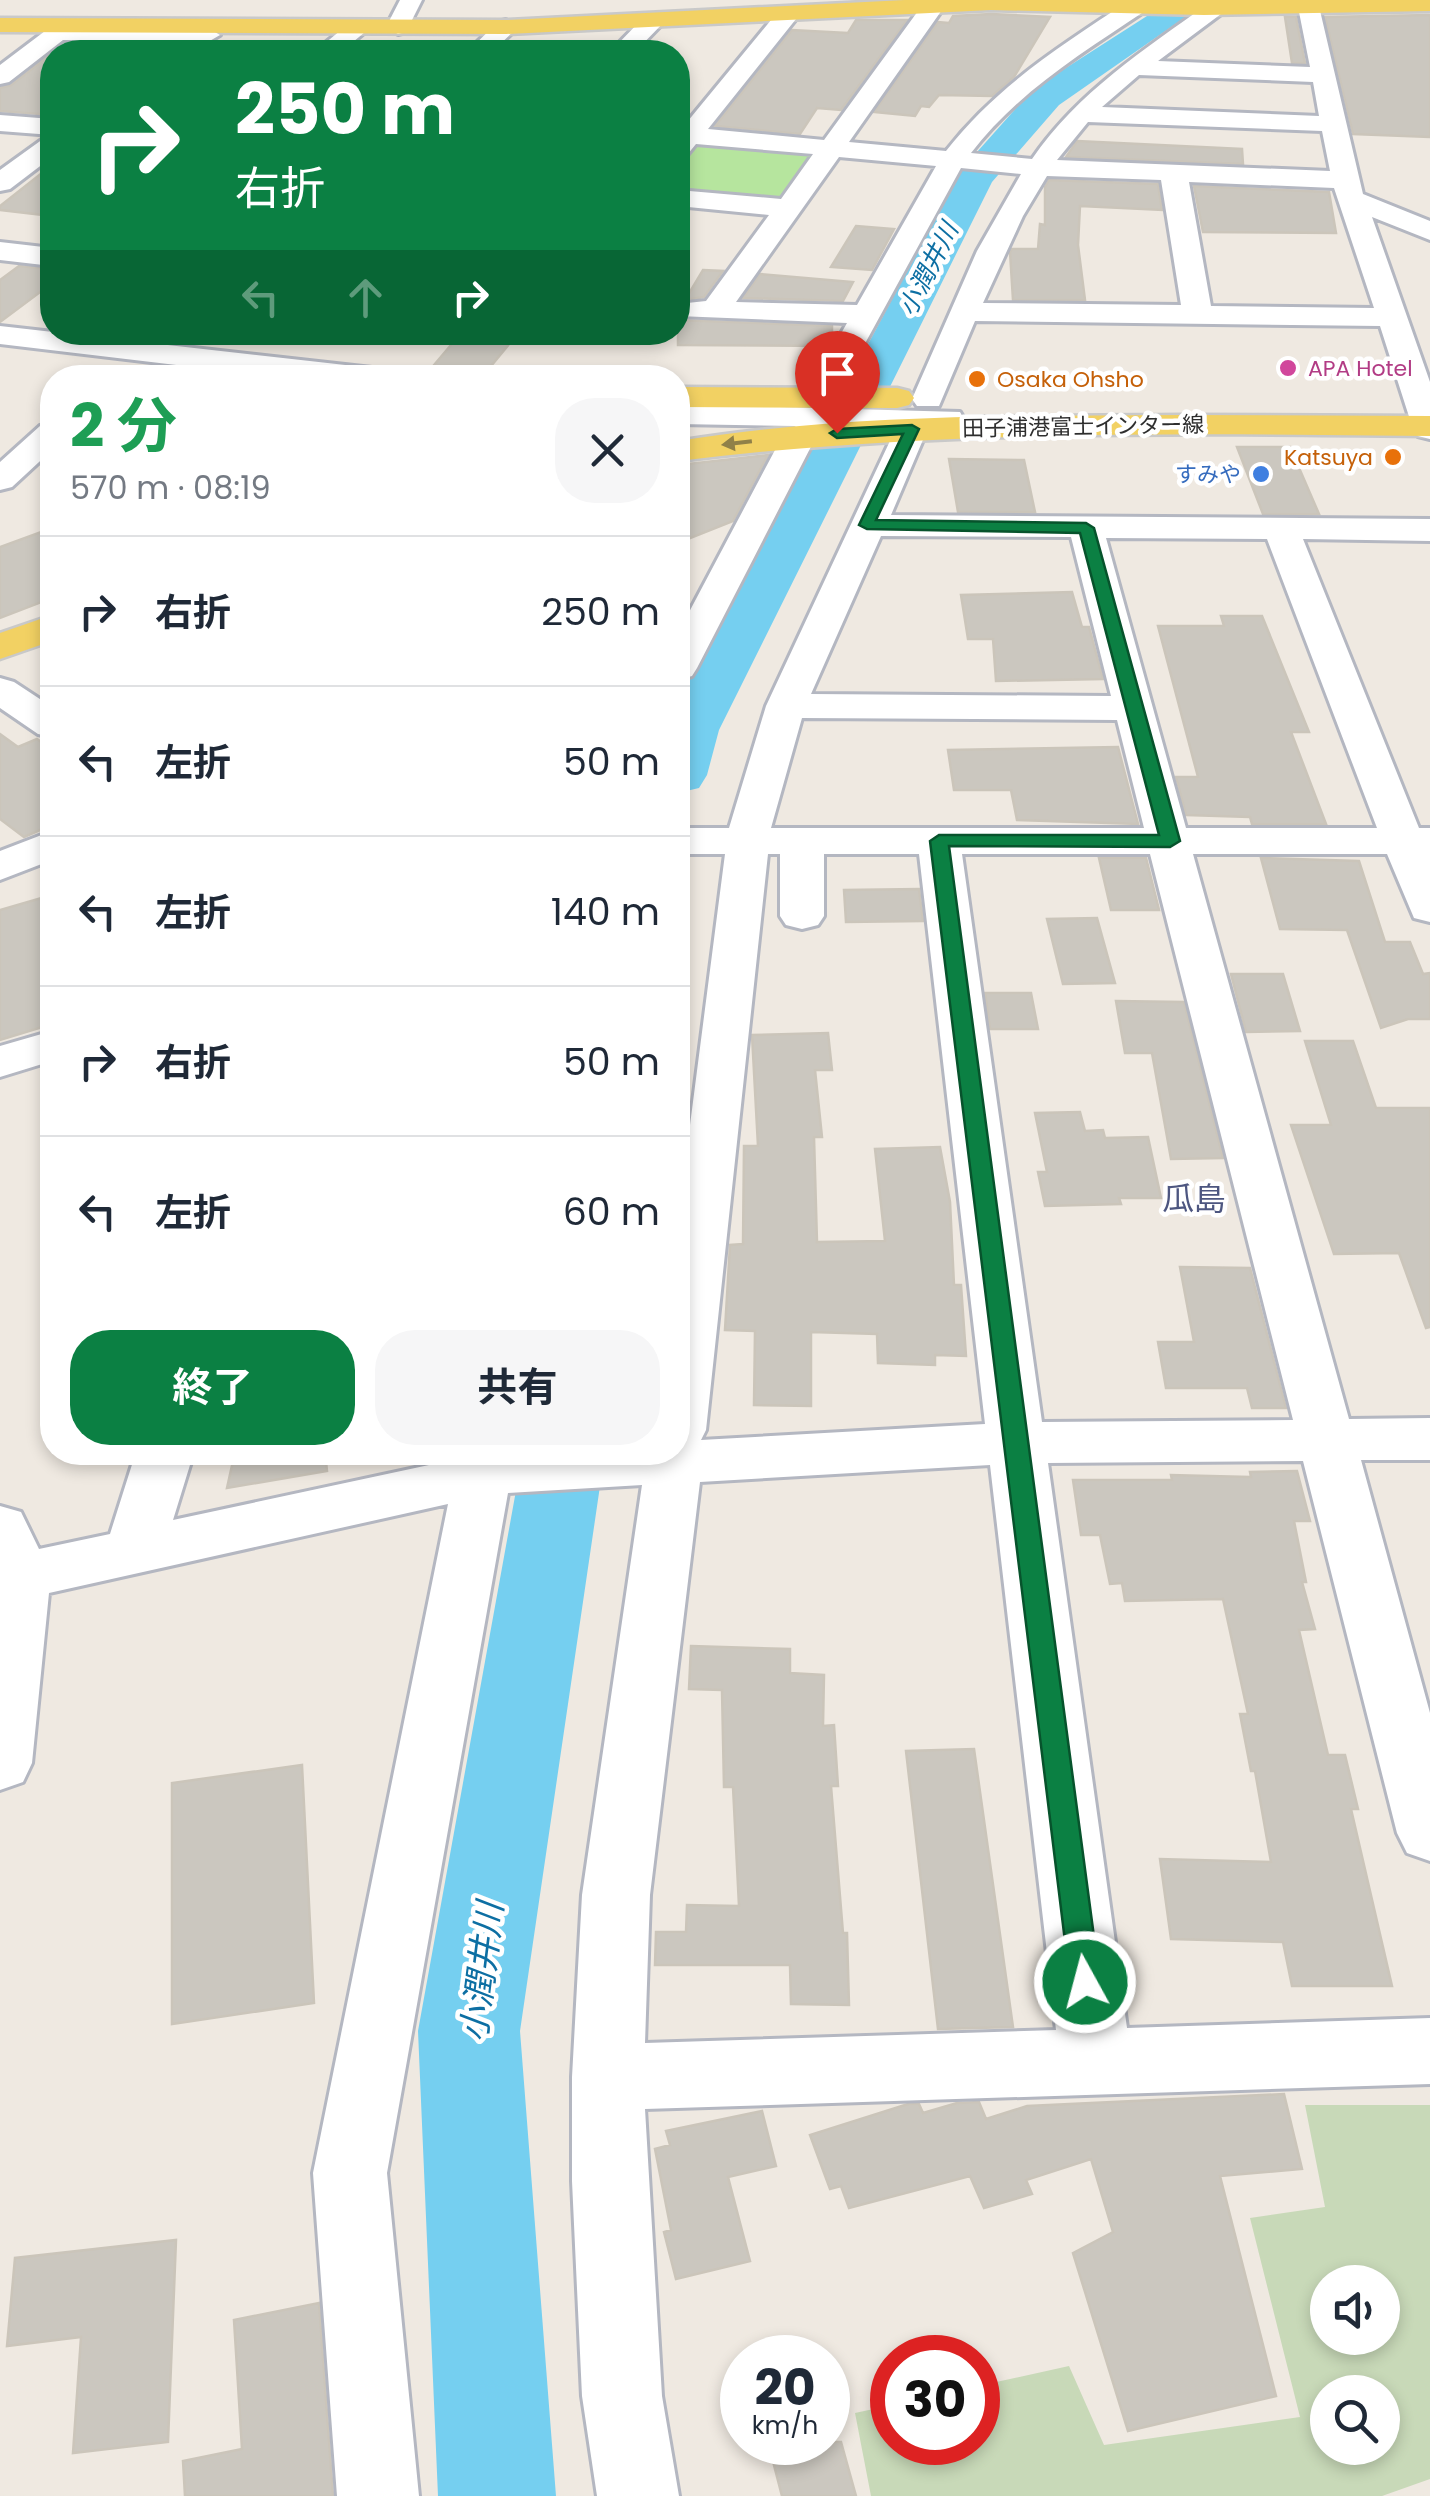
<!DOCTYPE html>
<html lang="ja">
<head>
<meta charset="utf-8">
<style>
	:root { --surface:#fff; --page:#f6f6f7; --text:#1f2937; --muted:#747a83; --line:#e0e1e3; --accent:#0b8043 }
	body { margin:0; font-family:Poppins,"Noto Sans JP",sans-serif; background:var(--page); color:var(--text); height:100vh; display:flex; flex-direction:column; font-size:38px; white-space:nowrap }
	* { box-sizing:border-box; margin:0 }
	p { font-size:32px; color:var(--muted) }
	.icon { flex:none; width:55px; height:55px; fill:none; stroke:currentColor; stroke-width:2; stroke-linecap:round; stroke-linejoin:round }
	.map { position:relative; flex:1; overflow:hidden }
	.drawer { position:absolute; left:40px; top:365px; width:650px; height:1100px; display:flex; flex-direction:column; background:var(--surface); border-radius:40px; box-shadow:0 5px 15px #0003 }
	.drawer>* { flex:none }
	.guide { position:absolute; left:40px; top:40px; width:650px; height:305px; border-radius:40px; box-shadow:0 5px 15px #0003; background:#0b8043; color:#fff; overflow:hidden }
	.fabs { position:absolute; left:1310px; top:2265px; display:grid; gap:20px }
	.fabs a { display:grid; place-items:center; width:90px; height:90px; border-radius:50%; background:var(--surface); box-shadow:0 5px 15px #0003; font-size:50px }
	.speed { position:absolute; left:720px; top:2335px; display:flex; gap:20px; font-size:50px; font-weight:700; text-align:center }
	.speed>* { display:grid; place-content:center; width:130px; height:130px; border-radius:50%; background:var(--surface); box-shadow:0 5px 15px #0003; line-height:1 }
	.speed small { font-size:25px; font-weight:400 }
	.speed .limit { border:15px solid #d22; background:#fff; color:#111 }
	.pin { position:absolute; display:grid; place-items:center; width:85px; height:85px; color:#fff; margin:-102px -42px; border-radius:50% 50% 50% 0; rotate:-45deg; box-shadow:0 0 10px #0007 }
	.pin .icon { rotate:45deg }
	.me { position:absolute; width:110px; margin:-55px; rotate:353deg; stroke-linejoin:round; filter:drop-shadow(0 0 8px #0008) }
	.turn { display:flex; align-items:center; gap:35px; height:210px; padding:0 30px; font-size:45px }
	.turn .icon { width:130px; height:130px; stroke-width:2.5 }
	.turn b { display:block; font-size:70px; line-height:85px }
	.lanes { display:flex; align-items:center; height:95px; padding:0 30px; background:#0003; justify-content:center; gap:50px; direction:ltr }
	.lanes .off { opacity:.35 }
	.round { display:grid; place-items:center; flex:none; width:105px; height:105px; border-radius:40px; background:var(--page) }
	.overview { display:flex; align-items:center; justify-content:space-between; height:170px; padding:0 30px }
	h1 { font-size:60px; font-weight:700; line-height:75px; color:#1e9e55 }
	.cta { display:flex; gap:20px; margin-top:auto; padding:20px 30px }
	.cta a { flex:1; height:115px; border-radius:40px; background:var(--accent); color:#fff; font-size:40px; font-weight:700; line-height:115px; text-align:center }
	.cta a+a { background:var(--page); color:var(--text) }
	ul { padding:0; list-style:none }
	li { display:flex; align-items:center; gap:30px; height:150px; padding:0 30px; border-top:2px solid var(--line) }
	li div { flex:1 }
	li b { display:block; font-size:38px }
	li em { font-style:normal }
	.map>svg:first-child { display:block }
</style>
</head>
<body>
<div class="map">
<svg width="1430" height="2496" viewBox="0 0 1430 2496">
	<rect width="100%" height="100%" fill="#efe9e1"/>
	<path fill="#b6e59e" d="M707,141L819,155L786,201L678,194V165L696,143Z"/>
	<path fill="#c8d9b8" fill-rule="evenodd" d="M1305,2105H1430V2479L1382,2496H871L855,2413L892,2405V2442H978V2386L1069,2366L1104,2445L1300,2417L1250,2218L1325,2207ZM1328,2282H1382V2338H1328ZM1328,2392H1382V2448H1328Z"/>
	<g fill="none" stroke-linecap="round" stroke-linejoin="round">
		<path fill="#75cff0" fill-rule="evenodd" d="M1172,0H1210L1059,105L992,182L719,730L707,775L699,788L678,793V700L961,170L1033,89Z
			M523,1452H605L520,2031L556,2496H438L418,2031Z"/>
	</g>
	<path fill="#cbc7bf" stroke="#cbc5ba" stroke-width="2.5" d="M991,14L1050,17L1014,77L992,96L939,95L929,107L921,106L915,116L874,112L938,22L949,23L953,16Z
		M1430,15V137L1353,134L1325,17Z
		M1285,17H1296L1305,63H1292Z
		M856,20H907L841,110L817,108L800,134L715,126L792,30L848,33Z
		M52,53V115L0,111V88L11,85Z
		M1077,141L1242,149L1243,164L1066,157Z
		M52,165V216L0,210V206Z
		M1049,180L1158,184L1162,210L1080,206L1078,245L1085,300H1013L1010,252L1012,249H1038L1040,224L1045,225V187Z
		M1194,186L1329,192L1336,233L1203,232Z
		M856,226L894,229L872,270L831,267Z
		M19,266L52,269V283L0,322V280Z
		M703,270L723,271L704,297L685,300Z
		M760,274L853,282L843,301L743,298Z
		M678,320L832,326V341L830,346L678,345Z
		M462,332H519L482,377L429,371Z
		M1237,447H1290L1319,514H1263Z
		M768,455L733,521L678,543V465Z
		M949,459L1024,460L1035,512H958Z
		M52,528V598L0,618V547Z
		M1072,592L1082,627H1089L1103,679L996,681L993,639H968L961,595Z
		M1221,616H1262L1309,732H1291L1326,824H1252L1250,817L1186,815L1176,777H1198L1158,626H1224Z
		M0,734L18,747L37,739L52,750V825L24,837L0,819Z
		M1118,747L1138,824L1017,820L1011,790H954L948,750Z
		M1099,858H1146L1159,910H1111Z
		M1261,858L1359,861L1385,942H1410L1423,974L1430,973V1019H1408L1381,1028L1347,930L1280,929Z
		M919,889L923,921L846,922L844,890Z
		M52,895V1024L0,1040V910Z
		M1097,918L1115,983L1063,984L1047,919Z
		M1231,974H1283L1300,1031L1246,1032Z
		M985,993H1031L1038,1029H990Z
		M1116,1001L1184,1002L1223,1158L1171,1159L1152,1053H1125Z
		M828,1033L832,1070H815L822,1137H814L817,1242L885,1241L875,1149L940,1147L950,1202L954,1285H961L966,1356L935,1355V1365L878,1363L877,1334L811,1332V1406L754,1405L755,1331L725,1330L730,1245L743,1244L744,1146H758L752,1035Z
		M1305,1041H1353L1376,1108H1430V1327L1426,1328L1399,1253L1334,1254L1291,1125H1331Z
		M1080,1112L1085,1131L1103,1130L1105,1138L1148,1137L1161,1198H1119L1121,1204L1045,1206L1038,1172H1047L1035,1113Z
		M1180,1267L1250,1268L1286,1408H1252L1247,1388H1166L1158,1342H1194Z
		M235,1452H325L327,1471L227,1488Z
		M1297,1471L1310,1521H1294L1306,1582H1302L1315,1629L1299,1630L1328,1755H1345L1358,1809H1351L1392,1986H1292L1283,1942L1171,1939L1160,1859L1271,1862L1255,1771H1251L1240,1714H1248L1223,1599L1125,1601L1122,1583L1110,1584L1100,1535H1081L1073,1480H1172L1171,1475L1251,1477L1250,1472Z
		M691,1646L790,1649V1673L824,1675L823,1726L834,1725L838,1786H831L843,1933H847L849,2005L791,2004L790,1965H655L656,1932H686L687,1905L739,1906L733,1787H724L722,1690L689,1689Z
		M974,1749L1013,2027L938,2029L906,1751Z
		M302,1765L314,2003L172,2024V1783Z
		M1284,2094L1302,2169L1220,2176L1276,2396L1128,2431L1073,2253L1113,2232L1091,2159L1026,2180L1032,2194L984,2208L970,2176L849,2208L841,2186L830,2189L810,2135L908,2104H919L923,2113L957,2103L979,2102L986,2119L1027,2106Z
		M762,2111L776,2166L728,2177L750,2261L676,2279L664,2232L671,2230L655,2149L670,2145L666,2131Z
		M176,2240L168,2442L73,2453L81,2337L7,2346L15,2258Z
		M319,2303L333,2496H185L183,2461L242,2449L234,2320Z
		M768,2442H841L856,2496H782Z"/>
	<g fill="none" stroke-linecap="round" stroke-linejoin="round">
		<defs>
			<path id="minor" d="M400,0H422L406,32L398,34L386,27Z
				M926,0H949L849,142L946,151C996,87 1061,45 1129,1H1145L1149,6L1145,11C1082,53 1018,92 971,153L1032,159C1078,92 1144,50 1209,3H1225L1229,8L1158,61L1310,67L1298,7L1310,0L1318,2L1363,194L1430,221V240L1372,217L1430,382V439L1418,436L1413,429L1380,326L975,321L939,406H917L912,399L977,251L1021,174L961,168L833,402H811L806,395L847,323L678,316V304L706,301L769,215L678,206V190L781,199L813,154L696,144L687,155L678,157V126L683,127L780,9L788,7L800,14L708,129L824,140ZM1139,75L1313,82L1319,116L1102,107ZM1088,122L1322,131L1330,171L1057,160ZM839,157L936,166L857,305L736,302ZM1047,176L1161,180L1181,305L983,303L1023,216ZM1189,182L1334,188L1374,308L1211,306Z
				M653,14L665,21L635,52H610L645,16Z
				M359,20L371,27L341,52H314L351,22Z
				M506,20L518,27L492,52H467L498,22Z
				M57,26L208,28L220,35L208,42L63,40L9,82L0,84V65L49,28Z
				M0,115L52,119V135L0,131Z
				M52,137V157L10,189L0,191V170L43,139Z
				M0,242L52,248V266L0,260Z
				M0,326L372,368L383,371L388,378H286L0,344Z
				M678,404L960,412L964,419L960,426L928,428L891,515L1430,519V541L1303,539L1419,828H1430V922L1414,918L1387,854H1193L1349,1419L1430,1418V1460H1361L1430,1713V1861L1407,1853L1397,1833L1303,1461L1048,1463L1127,2028L1430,2018V2084L645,2109L662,2396L679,2496H597L582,2396L572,2181V2077L582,1895L642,1485L508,1493L387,2173L419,2496H337L313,2173L448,1504L49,1593L32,1763L23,1782L0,1790V1506L21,1512L39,1549L110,1534L136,1452H194L173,1520L457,1459L458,1452H678V1218L725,854H678V828H729L766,706L896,428L805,426L817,435L697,668L692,676L678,680V633L783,435L796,426L678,424ZM881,536L1071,537L1111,696L811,694ZM1106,538L1267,539L1377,828H1186ZM802,718L1117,720L1144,828H771ZM768,854H780V916L786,925L802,929L818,925L824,916V854H919L985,1424L701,1440L706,1430ZM962,854H1150L1293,1420L1042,1422ZM990,1465L1056,2030L645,2043L650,1895L700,1482Z
				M52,423V450L12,487L0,490V462L40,426Z
				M0,678L14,682L52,707V737L38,734L0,708Z
				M52,831V860L0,880V851Z
				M52,1031V1061L0,1077V1046Z"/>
			<path id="major" d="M905,0H1430V11L1204,15L991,10L506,34L0,32V18L506,20Z
				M678,387L897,388L909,391L914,398L909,405L897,408L678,407Z
				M1182,415L1430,416V436C1179,433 927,430 678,461V441C844,414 1014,416 1182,415Z
				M52,615V641L0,659V633Z"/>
		</defs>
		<use href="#minor" stroke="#b4b7c1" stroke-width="6"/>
		<use href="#major" stroke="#c9c9c9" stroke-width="5"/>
		<use href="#minor" fill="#fff" fill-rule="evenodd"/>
		<use href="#major" fill="#f2d163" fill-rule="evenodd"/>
	</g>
	<defs><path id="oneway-solid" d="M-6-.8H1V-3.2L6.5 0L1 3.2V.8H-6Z" transform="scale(2.5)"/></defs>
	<use fill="#908048" href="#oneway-solid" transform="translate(737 443) rotate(173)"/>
	<path fill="#0b8043" stroke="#07532c" stroke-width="2.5" d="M912,425L919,429L876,520L1086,523L1094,528L1180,841L1170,847L949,846L1100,1982L1096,1991L1085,1995L1075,1991L1070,1982L930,841L939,835H1159L1080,533L867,529L859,525L903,434L837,438L830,433L837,429Z"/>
	<circle fill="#d1479c" stroke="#fff" stroke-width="4" cx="1288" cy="368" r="10"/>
	<g fill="#e8710a" stroke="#fff" stroke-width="4">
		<circle cx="977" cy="379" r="10"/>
		<circle cx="1393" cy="457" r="10"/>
	</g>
	<circle fill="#3f7fe0" stroke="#fff" stroke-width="4" cx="1261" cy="474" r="10"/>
	<g text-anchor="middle" stroke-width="9" stroke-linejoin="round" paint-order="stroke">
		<g font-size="22" fill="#b23c85" stroke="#fff" text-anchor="start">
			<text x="1308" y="376">APA Hotel</text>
		</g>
		<g font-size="22" fill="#c56008" stroke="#fff" text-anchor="start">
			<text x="997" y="387">Osaka Ohsho</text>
			<text x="1373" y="465" text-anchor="end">Katsuya</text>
		</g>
		<g font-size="22" fill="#2e2e2e" stroke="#fff">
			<text transform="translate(1083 426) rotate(-1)" y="8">田子浦港富士インター線</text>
		</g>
		<g font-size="22" fill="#366cbe" stroke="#fff" text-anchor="end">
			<text x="1241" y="482">すみや</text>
		</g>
		<g font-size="25" font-style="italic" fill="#0d6fa3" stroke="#fff">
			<text transform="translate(928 269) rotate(-63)" y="9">小潤井川</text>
		</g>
		<g font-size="32" fill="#4d5680" stroke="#fff">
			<text x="1194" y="1210">瓜島</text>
		</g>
		<g font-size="35" font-style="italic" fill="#0d6fa3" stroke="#fff">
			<text transform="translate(482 1972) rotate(-83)" y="12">小潤井川</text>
		</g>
	</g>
</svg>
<div class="fabs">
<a><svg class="icon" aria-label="sound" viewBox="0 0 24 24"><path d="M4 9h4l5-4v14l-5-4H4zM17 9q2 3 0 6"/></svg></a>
<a><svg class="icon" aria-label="search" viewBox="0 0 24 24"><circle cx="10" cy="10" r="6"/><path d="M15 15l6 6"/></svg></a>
</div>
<div class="speed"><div>20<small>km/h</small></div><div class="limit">30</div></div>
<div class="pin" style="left:837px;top:433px;background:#d93025"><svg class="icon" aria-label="arrive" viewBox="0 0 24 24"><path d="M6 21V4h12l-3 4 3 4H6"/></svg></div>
<svg class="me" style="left:1085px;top:1982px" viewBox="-20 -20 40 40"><circle r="17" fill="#0b8043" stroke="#fff" stroke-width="3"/><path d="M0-11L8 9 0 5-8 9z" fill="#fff"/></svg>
<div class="guide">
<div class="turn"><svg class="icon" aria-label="right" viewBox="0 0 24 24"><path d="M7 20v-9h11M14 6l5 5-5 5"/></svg><div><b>250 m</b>右折</div></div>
<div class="lanes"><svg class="icon off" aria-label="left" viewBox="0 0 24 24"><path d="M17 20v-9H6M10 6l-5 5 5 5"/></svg><svg class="icon off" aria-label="ahead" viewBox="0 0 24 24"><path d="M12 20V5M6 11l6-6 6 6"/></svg><svg class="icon" aria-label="right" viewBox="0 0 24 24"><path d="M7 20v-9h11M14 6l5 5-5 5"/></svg></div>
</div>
<section class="drawer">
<div class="overview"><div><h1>2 分</h1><p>570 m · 08:19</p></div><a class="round"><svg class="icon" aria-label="close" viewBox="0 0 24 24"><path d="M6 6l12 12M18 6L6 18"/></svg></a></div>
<ul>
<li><svg class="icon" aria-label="right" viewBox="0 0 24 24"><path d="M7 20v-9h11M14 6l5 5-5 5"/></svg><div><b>右折</b></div><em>250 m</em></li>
<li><svg class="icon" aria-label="left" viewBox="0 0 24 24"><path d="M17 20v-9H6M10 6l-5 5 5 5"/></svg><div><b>左折</b></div><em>50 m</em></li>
<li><svg class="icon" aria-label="left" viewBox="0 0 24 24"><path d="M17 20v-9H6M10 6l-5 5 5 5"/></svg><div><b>左折</b></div><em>140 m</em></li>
<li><svg class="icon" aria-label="right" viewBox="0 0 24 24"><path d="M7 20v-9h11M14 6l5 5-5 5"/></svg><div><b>右折</b></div><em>50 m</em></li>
<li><svg class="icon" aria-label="left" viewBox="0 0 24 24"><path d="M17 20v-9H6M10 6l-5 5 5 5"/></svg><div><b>左折</b></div><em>60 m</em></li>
</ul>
<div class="cta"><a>終了</a><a>共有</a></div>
</section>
</div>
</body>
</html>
